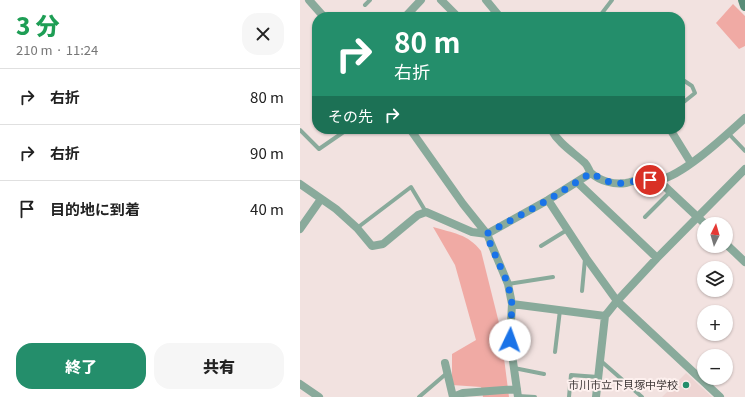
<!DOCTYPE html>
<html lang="ja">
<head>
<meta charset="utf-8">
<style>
	:root { --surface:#fff; --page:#f6f6f6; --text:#222; --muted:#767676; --line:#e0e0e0; --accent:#248e6b }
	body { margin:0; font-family:Georgia,"Noto Sans JP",serif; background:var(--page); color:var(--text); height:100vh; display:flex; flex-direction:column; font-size:15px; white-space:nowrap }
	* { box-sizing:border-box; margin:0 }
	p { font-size:13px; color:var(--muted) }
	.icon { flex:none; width:22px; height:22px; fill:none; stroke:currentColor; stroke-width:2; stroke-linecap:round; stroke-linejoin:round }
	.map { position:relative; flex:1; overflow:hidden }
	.drawer { display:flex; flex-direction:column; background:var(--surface); width:300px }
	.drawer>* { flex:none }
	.hud { position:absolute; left:12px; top:12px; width:373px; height:122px; border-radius:16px; box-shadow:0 1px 3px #0004; background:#248e6b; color:#fff; overflow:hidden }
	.needle { width:26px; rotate:5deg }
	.fabs { position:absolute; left:397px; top:217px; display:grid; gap:8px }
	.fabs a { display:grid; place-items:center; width:36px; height:36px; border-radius:50%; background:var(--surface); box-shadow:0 1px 3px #0004; font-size:20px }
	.pin { position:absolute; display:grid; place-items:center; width:34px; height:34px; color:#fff; margin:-17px; border:2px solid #fff; border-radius:50%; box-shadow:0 1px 4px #0007 }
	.me { position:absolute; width:44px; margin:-22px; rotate:3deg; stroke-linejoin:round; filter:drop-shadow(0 0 3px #0008) }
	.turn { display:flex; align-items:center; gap:14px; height:84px; padding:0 16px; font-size:18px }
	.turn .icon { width:52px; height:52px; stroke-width:2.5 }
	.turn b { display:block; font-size:28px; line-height:34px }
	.then { display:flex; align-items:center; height:38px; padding:0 16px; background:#0003; gap:8px; font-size:15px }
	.round { display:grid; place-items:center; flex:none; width:42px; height:42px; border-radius:16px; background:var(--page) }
	.headline { display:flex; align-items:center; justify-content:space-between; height:68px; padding:0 16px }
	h1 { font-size:24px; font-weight:800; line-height:30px; color:#1e9e55 }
	.button { display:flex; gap:8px; margin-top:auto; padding:8px 16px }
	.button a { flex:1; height:46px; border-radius:16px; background:var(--accent); color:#fff; font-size:16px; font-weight:800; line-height:46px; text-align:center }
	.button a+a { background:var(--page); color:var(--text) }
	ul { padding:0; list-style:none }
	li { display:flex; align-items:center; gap:12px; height:56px; padding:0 16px; border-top:1px solid var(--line) }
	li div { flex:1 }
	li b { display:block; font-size:15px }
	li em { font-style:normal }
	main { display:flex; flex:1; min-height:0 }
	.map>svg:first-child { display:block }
</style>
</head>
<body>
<main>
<section class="drawer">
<div class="headline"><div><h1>3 分</h1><p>210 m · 11:24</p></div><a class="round"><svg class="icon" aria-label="close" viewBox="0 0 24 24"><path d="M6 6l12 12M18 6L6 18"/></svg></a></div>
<ul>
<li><svg class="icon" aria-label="right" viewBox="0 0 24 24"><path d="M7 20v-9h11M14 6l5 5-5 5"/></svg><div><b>右折</b></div><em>80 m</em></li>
<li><svg class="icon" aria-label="right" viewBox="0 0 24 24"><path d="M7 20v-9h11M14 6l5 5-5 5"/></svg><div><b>右折</b></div><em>90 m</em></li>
<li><svg class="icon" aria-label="arrive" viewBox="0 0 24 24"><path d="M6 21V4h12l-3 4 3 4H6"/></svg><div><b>目的地に到着</b></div><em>40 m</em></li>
</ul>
<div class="button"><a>終了</a><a>共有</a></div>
</section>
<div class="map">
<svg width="445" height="397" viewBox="0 0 445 397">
	<rect width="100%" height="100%" fill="#f2e2e0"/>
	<path fill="#eed5d3" d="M386,373L412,397H362Z"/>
	<path fill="#f0aaa4" d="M433,4L445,16V46L439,49L416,23Z
		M133,227C153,233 168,234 181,251L200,327L209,397H183L181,387L152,385V354L176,340L155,265Z"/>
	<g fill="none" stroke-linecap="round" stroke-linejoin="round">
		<path stroke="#89aa9b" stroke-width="4" d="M65,5L70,0
			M299,17L312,0
			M380,78L392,86L395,93L380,105
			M0,130L19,149L48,129
			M428,133L445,151
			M345,217L370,192
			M57,228L111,187L126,212
			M241,246L267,230
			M208,284L253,277
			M282,291L285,259
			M255,352L260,310
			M301,361L342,397
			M214,368L244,374
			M218,396L235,397
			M119,397L147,373
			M269,397L271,375L298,377"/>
		<path stroke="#89aa9b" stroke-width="8" d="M9,0L24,17
			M141,0L158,17
			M186,0L200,17
			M105,17L121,0
			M110,129L163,204L187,234L208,284L212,304L210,340L218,397
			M251,129C259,144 273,152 285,163C288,166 289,171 291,173C300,181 314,185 326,183C331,182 336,180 341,179C346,179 353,181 359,180C384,175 426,135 445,118
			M370,129L391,163
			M358,180L405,224
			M277,182L357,258
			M0,184L36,209L57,228L72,246L83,244L118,215L126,212L172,232L187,234L248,200L291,173
			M248,200L286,258L317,301L420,397
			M0,229L21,199
			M426,244L445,262
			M212,304L305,316
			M145,363L153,397
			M0,384L19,397
			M153,397L163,393L217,389
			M296,397L305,316L317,301L357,258L445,169"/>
		<path stroke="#598c77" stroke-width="10" d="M443,0L445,6"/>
	</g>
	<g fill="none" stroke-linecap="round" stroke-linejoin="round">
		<path stroke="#1a73e8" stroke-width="7" stroke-dasharray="0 12.6" d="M210,340L212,304L208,284L186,234L248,200L291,173C302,179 311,185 324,183C333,182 340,179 350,180"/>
	</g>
	<circle fill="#248e6b" stroke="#fdf0ee" stroke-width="1.5" cx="386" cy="385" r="4"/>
	<g text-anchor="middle" stroke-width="4" stroke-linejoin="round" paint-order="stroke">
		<g font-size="11" fill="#403939" stroke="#fdf0ee" text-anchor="end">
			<text x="378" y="389">市川市立下貝塚中学校</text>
		</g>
	</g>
</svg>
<div class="fabs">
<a><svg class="needle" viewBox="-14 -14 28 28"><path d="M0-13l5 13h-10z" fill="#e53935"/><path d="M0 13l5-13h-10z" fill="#767676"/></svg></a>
<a><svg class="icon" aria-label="layers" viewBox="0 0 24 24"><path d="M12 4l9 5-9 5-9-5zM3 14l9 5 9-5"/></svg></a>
<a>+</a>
<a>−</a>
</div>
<div class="pin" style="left:350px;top:180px;background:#d93025"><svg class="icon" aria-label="arrive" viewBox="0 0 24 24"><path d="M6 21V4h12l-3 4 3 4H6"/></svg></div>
<svg class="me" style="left:210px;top:340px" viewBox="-20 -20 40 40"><circle r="19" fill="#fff"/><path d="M0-13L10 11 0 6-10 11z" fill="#1a73e8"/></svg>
<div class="hud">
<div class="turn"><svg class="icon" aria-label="right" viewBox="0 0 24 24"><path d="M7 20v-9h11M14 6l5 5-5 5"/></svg><div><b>80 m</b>右折</div></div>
<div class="then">その先<svg class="icon" aria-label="right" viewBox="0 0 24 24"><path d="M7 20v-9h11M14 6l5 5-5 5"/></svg></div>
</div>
</div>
</main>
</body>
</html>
